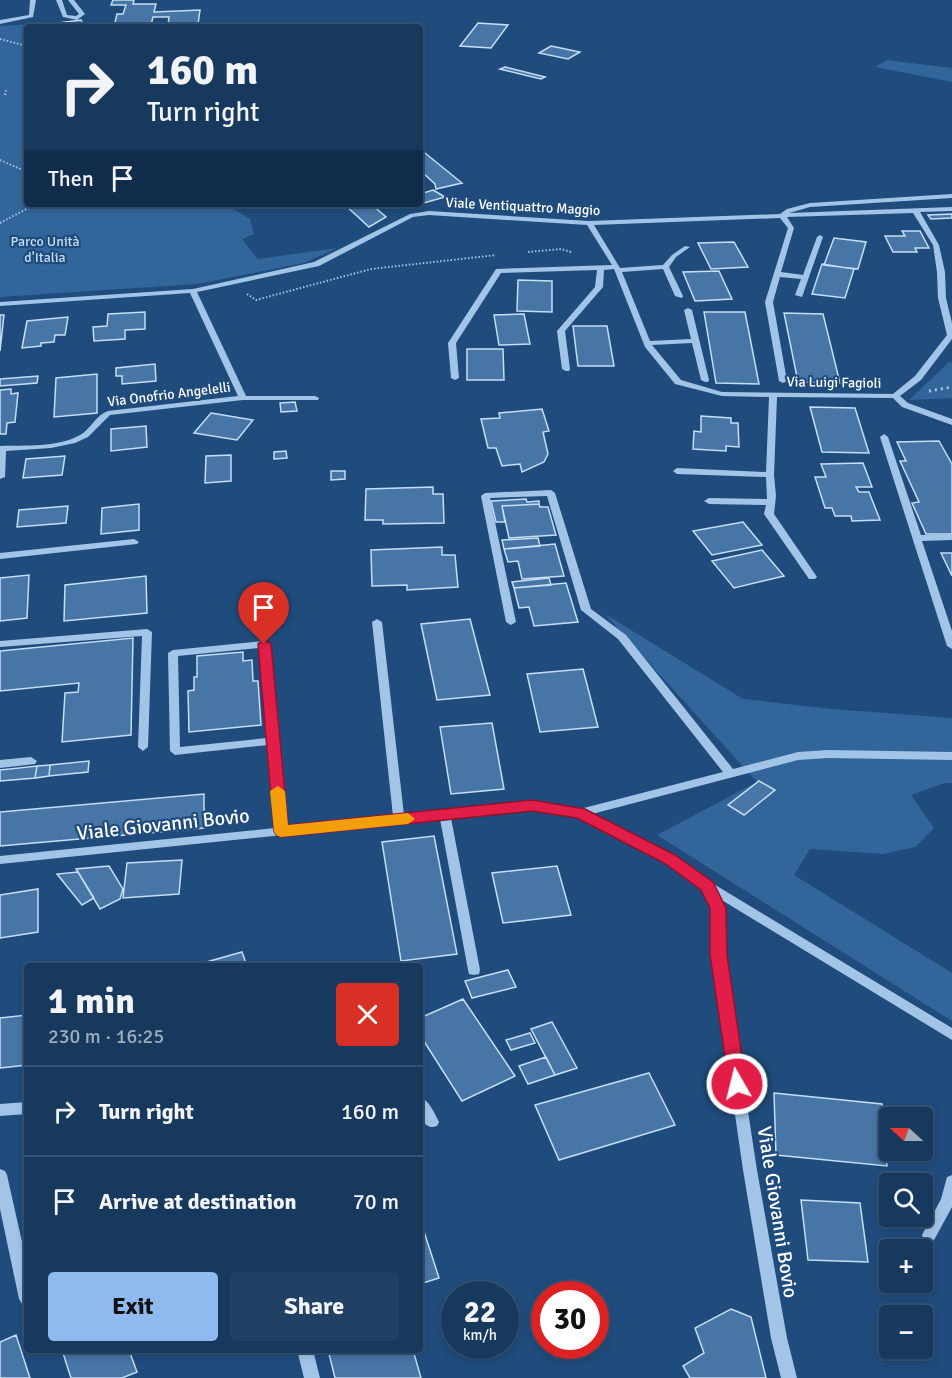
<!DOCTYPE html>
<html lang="en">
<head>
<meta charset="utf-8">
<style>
	:root { --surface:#17395e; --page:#204064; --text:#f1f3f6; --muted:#9eacbc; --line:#365373; --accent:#90b9f0 }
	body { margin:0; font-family:Signika,sans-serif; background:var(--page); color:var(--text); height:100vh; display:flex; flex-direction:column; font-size:22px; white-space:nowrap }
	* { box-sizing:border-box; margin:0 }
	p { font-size:20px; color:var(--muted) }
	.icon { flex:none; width:33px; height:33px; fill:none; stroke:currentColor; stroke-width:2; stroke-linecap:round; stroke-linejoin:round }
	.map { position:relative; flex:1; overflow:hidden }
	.drawer { position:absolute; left:24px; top:963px; width:399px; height:390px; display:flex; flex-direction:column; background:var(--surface); border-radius:6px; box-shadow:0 3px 9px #0003,0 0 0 2px var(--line) }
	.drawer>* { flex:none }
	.guide { position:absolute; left:24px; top:24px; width:399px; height:183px; border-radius:6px; box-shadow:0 3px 9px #0003,0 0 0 2px var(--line); background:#17395e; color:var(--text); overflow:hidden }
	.needle { width:39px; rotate:291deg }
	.buttons { position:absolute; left:879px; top:1107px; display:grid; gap:12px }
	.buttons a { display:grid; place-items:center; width:54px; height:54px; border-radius:6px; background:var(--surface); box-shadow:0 3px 9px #0003,0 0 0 2px var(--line); font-size:30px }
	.speed { position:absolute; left:441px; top:1281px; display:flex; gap:12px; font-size:30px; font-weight:700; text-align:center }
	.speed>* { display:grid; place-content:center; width:78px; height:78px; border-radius:50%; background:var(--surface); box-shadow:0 3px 9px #0003,0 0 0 2px var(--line); line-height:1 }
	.speed small { font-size:15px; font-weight:400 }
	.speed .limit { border:9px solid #d22; background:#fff; color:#111 }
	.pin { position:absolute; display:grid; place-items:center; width:51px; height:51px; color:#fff; margin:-62px -26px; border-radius:50% 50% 50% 0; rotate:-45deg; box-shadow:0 0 6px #0007 }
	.pin .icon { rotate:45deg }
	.me { position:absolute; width:66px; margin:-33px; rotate:352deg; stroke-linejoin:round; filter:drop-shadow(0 0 4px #0008) }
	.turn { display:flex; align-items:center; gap:21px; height:126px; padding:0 24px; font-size:27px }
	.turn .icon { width:78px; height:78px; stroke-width:2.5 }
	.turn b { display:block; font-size:42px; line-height:51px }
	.then { display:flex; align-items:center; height:57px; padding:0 24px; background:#0003; gap:12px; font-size:22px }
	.round { display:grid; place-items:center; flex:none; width:63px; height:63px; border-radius:6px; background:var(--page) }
	.headline { display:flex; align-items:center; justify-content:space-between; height:102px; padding:0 24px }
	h1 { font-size:36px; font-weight:700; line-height:45px }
	.button { display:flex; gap:12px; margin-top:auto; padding:12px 24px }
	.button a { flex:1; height:69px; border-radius:6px; background:var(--accent); color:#111; font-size:24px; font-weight:700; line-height:69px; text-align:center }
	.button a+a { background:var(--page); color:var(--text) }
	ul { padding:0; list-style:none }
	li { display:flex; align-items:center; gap:18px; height:90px; padding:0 24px; border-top:2px solid var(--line) }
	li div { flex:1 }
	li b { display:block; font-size:22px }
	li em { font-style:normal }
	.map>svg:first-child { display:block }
</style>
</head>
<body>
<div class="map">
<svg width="952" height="1378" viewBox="0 0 952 1378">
	<rect width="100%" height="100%" fill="#1f4c7d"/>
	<path fill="#32669b" d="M57,23L59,27H27V204H225L250,219L254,234L242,239L258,259L337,248L304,263L197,284L0,297V26Z
		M887,60L952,68V82L875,67Z
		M949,362L952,363V398L909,400Z
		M605,614L743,699L832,709L952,718V783H945L911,795L934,828L915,847L883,854L810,849L794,875L952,973V1021L657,835L757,782Z"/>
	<path fill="#4776a6" stroke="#c5ddf5" stroke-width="1.5" d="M113,0H134L133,4H156L154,12L200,10L198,24L168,25L169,17H153L151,25L114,26L117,14H123L126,5H111Z
		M81,20L84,27H59L57,23Z
		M478,23L508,25L491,48L460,46Z
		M551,46L580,52L568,59L539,53Z
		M505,67L545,77L541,79L500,69Z
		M420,149L462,183L436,189L435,184L423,173L420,174Z
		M433,190L445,197L420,204V194Z
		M344,204H371L386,217L369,227Z
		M952,214V218L931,219L928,215Z
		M902,231H920L929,248H915L917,252H893L885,236H905Z
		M834,238L866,242L858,269L824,265Z
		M734,242L748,267L711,269L698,243Z
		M822,264L854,269L845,298L812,294Z
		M719,271L732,299L695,301L683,272Z
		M518,280L552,281V312L517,311Z
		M145,312V329L125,330V339L94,341L93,327L107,326L108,314Z
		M704,312H745L759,384L716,383Z
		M784,313L823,314L840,383L798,382Z
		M524,314L530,344L499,345L494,315Z
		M0,315H4L0,351Z
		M68,317L65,335H55L54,342L41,343V346L22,348L27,321Z
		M573,326H607L614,366H578Z
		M467,349H503L504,380H467Z
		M155,364L156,381L122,384V376H116V368Z
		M97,374V413L54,417L56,378Z
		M38,376L37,383L0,386V379Z
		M11,389V394L18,393L15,422L7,423L6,434H0V390Z
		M295,402L297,411L281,412L280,403Z
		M810,407L855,408L869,453L822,452Z
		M542,409L549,431L543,432L548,454L544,462L522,472L520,464L502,466L496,448H488L481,419L500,418L499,413Z
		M211,413L253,420L237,440L194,433Z
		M701,416L731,418V423H738L739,447L726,446V451L693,449L694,431L701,432Z
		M146,426L147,447L111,451V429Z
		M939,441L952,464V534H926L912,503L919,502L900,461H906L897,442Z
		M286,451L287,458L274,459V452Z
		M231,455V481L205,483L206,456Z
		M65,456L62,475L23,478L26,459Z
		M863,463L872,487H856L859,492H869L880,520L852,521L851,516H835L832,508H825L815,477H826L821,464Z
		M331,471H345V479L331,480Z
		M433,487V494H443L444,523L383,524V520H365L366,489Z
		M526,499L527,502L539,501V504L502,506L505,522H496L491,501Z
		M139,504V530L101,534L102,508Z
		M539,504L540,507H548L556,535L509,538L502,506Z
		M68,506L66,523L17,527L19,510Z
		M743,522L762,545L712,555L693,531Z
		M538,538L540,546L504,549L502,540Z
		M555,544L564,576L522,579L518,561L508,562L504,549Z
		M442,547V555H455L458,587L407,590V585L372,586L371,550Z
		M762,550L784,576L734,588L712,561Z
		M941,553H952V576Z
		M29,575L27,618L0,621V578Z
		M146,576L147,613L64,621L65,585Z
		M549,578L551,585L514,588L512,582Z
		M566,583L578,622L534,626L529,607L519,608L514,588Z
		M470,619L490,695L437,700L421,624Z
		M133,638L131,735L62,742L65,693L78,692L79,683L0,691V651Z
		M243,652V661L252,660L253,681H258L261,725L189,732L188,691L194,690V677H197V656Z
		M583,669L598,727L540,732L527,674Z
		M492,723L504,789L451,794L440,727Z
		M89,761L88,772L49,776L50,765Z
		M50,765L49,776L35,778L37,766Z
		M37,766L35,778L0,781V770Z
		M759,781L775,790L744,815L728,805Z
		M204,794V828L0,846V812Z
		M434,836L457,954L401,961L382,842Z
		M182,860L179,894L123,898L127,863Z
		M109,866L123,889L120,899L100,909L76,869Z
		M557,866L571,915L503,923L492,873Z
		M78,872L94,898L82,905L57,874Z
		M38,889V932L0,938V895Z
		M242,952L247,966H192Z
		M508,970L516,987L472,998L465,981Z
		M463,999L515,1076L462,1101L420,1035V1018Z
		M27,1015V1065L0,1068V1018Z
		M552,1022L577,1068L555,1075L531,1029Z
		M530,1033L535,1043L511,1050L506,1040Z
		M546,1057L555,1075L528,1084L519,1066Z
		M649,1073L675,1125L559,1160L535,1105Z
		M774,1093L882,1104L887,1166L776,1155Z
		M801,1200L860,1203L868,1262L808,1260Z
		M420,1219L439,1278L420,1284Z
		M731,1309L751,1317L766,1378H690L683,1366L704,1353L695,1328Z
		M16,1335L30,1378H0V1342Z
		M62,1350H129L137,1372L122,1378H71Z
		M328,1350H413L421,1378H335Z"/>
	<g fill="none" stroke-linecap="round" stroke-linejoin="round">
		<path stroke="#a2c4e7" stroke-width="2" stroke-dasharray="1.5 2" stroke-linecap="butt" d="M0,39L27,46
			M5,95L6,90
			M0,160L27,172
			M0,223L36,204
			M528,252L561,249L571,252
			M247,294L256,300L371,269L496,255"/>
		<path stroke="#a2c4e7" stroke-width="3" stroke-dasharray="2 4" stroke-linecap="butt" d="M929,391L952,387"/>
		<path fill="#a2c4e7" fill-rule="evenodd" d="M30,0H36L33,17L0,24V20L29,15Z
			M56,0H62L67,15L76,16L79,14L68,0H74L85,14L77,20L63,17Z
			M952,194V198L810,207L789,213L952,207V211L920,212L939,245L945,272L946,298L952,323V339L921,380L900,396L908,403L952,419V425L902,407L893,398L777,397L774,475L776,496L774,514L817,577L815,579H809L764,514L766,505L709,504L704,501L709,498L767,499L766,477L677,474L673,471L677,468L766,472L769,397L722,396L675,384L645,347L614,269L604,270L603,287L565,331L570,369L569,371H566L562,369L557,331L595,287L597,270L501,273L456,343L459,378L455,380L451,378L448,343L496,269L612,265L587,225L429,215L413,217L319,266L197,292L246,396H315L319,398L318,400H243L110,415L88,437L75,443L51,448L6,451L5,477L0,479V446C25,445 57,448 80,435C91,429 96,415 108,411L238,396L190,293L0,306V302L193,289L314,262L410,214L429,211L589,221L780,214L787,209L810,203ZM913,213L933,245L937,272L938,298L947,335L915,376L893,394L722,392L681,380L652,345L692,343L701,380L705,382H708L709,380L692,310L688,308L684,310L691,339L650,341L622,272L663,269L675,296L682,298L683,296L669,267L676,257L690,247L685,246L672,255L663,265L620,268L594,225L780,218L788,228L765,302L779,381L783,383L787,381L773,302L780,277L801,279L795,295L802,297L823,237L820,235L817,237L803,275L781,272L794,228L787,217Z
			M884,434L888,437L921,535L952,534V540L922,541L952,631V649L947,646L880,437Z
			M551,490L555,493L591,609L626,635L733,769L798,752L828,750L952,752V760L828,758L798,760L592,814L673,856L712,883L952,1028V1040L720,899L724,908V955L757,1170L787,1338L797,1378H781L771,1338L743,1170L712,955V908L702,889L665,862L578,817L532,810L451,818L480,970L479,974L474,975L469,974L468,970L440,819L0,864V856L275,828L268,745L175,755L170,751L168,653L173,650L264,641L269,644L286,827L393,816L372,622L377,619L382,622L404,815L532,802L580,809L723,772L618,639L581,610L547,496L490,498L516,622L511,625L506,622L481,496L485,493ZM259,648L267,738L180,747L178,656Z
			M134,539L139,542L137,544L0,559V553Z
			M147,629L152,632L148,747L143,751L138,747L142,636L0,647V641Z
			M31,757L37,761L35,764L0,768V760Z
			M420,1097C429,1100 435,1114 439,1122L437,1126C420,1132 420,1108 420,1097Z
			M27,1102V1114L0,1116V1104Z
			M0,1169L5,1171L7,1175L27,1264V1306L22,1304L19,1299L0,1209Z
			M952,1175V1207L934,1240L929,1242L924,1240L922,1235L941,1199L947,1177Z
			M297,1350H313L320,1378H304Z"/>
	</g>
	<path fill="#e11d48" stroke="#92132f" stroke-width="1.5" d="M264,640L271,644L288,825L532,800L585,809L675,855L713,882L726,908L727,955L746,1084L744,1090L737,1092L731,1090L729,1084L710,955V908L701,890L664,863L577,818L532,811L281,837L276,835L274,831L258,644Z"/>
	<path fill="#f59e0b" d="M278,786L285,791L288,825L408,813L415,819L408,824L281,837L276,835L274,831L270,791Z"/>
	<g text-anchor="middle" stroke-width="4.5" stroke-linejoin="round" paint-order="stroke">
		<g font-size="14" fill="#fff" stroke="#1f4c7d">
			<text transform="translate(523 206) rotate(3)" y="5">Viale Ventiquattro Maggio</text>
			<text transform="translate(834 382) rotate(1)" y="5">Via Luigi Fagioli</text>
			<text transform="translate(169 394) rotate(-7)" y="5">Via Onofrio Angelelli</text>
		</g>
		<g font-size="14" fill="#c5ddf5" stroke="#1f4c7d">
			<text x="45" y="246">Parco Unità<tspan x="45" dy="16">d'Italia</tspan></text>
		</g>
		<g font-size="20" fill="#fff" stroke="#1f4c7d">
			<text transform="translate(163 824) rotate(-6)" y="7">Viale Giovanni Bovio</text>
			<text transform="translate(778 1212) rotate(81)" y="7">Viale Giovanni Bovio</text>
		</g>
	</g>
</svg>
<div class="buttons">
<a><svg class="needle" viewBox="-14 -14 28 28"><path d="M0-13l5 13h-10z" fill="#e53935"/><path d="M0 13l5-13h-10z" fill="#9eacbc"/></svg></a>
<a><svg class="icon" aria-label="search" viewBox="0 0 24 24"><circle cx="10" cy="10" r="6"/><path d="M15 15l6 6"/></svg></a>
<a>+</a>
<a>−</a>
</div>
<div class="speed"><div>22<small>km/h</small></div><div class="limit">30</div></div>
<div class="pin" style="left:264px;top:644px;background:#d93025"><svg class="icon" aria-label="arrive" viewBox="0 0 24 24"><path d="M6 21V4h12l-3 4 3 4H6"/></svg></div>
<svg class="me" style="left:737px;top:1084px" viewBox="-20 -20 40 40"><circle r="17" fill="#e11d48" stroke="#fff" stroke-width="3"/><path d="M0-11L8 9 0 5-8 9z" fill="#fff"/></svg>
<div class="guide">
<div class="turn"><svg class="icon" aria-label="right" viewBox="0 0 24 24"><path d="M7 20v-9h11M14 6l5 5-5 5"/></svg><div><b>160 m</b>Turn right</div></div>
<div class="then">Then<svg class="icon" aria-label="arrive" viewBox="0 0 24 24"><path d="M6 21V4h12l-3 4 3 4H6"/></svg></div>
</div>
<section class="drawer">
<div class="headline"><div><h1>1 min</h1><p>230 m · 16:25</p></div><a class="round" style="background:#d93025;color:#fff"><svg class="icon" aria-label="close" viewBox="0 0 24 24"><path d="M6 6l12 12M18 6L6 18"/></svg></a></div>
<ul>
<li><svg class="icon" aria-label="right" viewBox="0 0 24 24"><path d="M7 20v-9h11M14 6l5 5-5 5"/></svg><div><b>Turn right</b></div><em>160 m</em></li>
<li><svg class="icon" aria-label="arrive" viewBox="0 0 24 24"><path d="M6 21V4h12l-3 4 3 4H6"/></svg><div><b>Arrive at destination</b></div><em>70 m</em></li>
</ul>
<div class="button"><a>Exit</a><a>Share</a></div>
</section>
</div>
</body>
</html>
